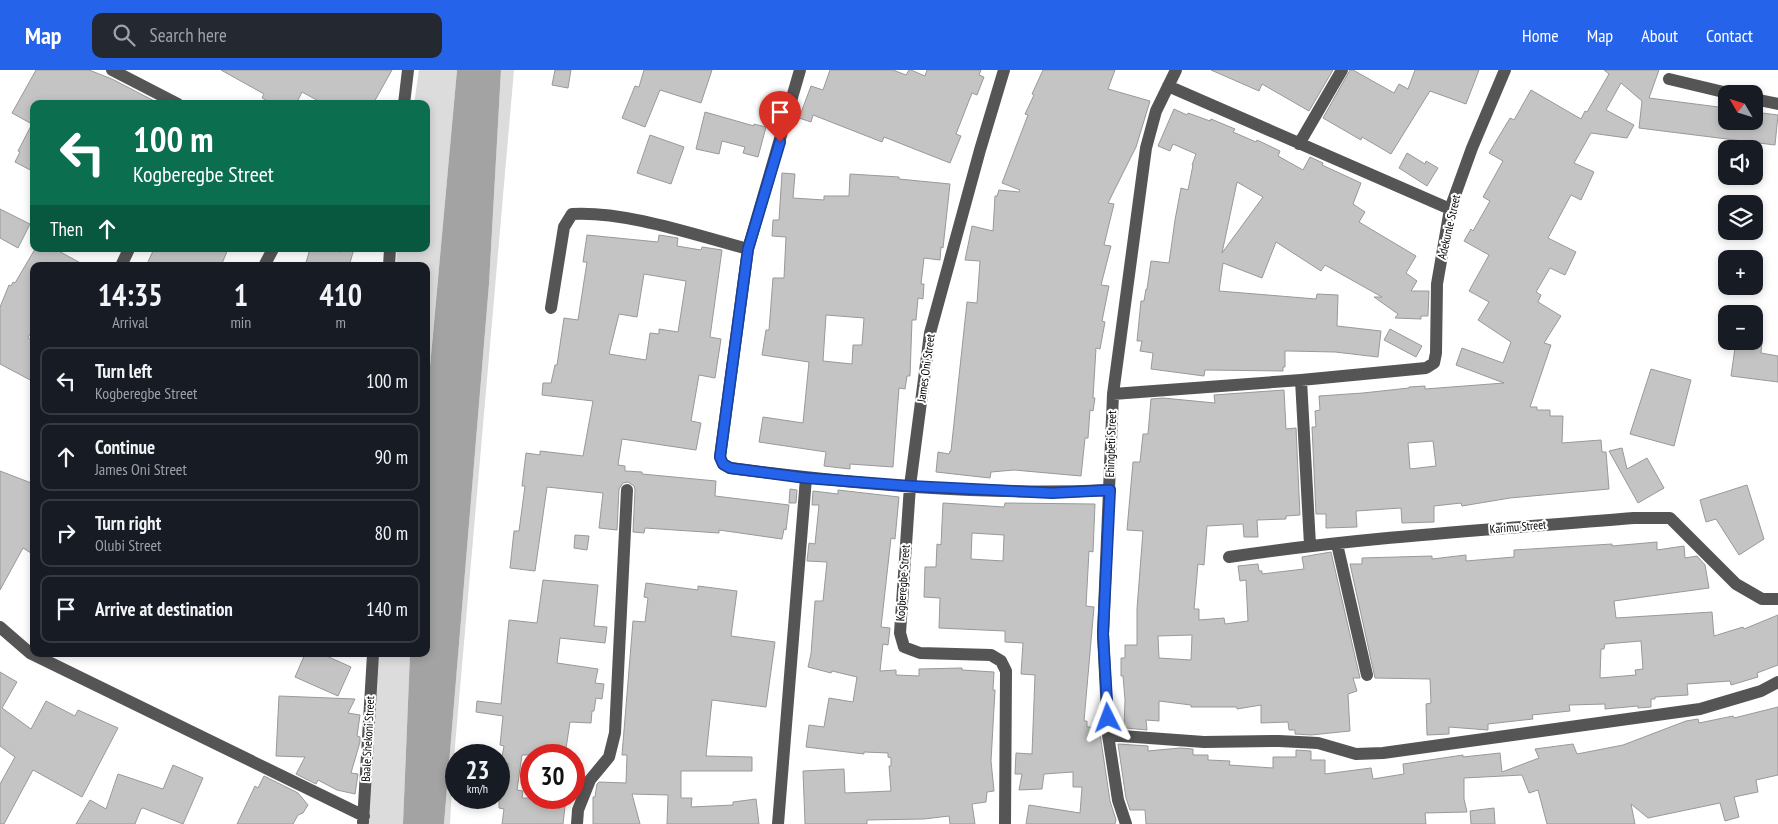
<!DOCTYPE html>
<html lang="en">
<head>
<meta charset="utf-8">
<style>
	:root { --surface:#171b24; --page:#242831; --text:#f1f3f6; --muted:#9ea1a6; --line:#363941; --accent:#2563eb }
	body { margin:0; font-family:"PT Sans Narrow",sans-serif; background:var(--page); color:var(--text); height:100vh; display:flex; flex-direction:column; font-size:19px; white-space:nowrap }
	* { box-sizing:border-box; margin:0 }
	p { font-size:16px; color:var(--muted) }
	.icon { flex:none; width:28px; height:28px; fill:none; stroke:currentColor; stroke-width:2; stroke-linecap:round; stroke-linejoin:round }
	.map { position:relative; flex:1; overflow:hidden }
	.drawer { position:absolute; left:30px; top:192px; width:400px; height:395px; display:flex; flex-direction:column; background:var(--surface); border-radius:10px; box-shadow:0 2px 8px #0003 }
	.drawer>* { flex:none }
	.guide { position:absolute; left:30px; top:30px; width:400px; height:152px; border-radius:10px; box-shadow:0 2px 8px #0003; background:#0b6e4f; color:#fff; overflow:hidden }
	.needle { width:32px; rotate:308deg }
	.controls { position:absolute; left:1718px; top:15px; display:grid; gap:10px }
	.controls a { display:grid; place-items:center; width:45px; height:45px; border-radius:10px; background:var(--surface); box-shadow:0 2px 8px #0003; font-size:25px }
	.speed { position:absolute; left:445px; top:674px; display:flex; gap:10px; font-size:25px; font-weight:700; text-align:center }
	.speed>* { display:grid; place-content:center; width:65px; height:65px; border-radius:50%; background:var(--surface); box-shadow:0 2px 8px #0003; line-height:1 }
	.speed small { font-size:12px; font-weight:400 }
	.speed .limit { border:8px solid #d22; background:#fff; color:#111 }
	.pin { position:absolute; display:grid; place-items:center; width:42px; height:42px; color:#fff; margin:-51px -21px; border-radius:50% 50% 50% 0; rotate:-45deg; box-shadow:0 0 5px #0007 }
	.pin .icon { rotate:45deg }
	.me { position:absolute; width:55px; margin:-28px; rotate:357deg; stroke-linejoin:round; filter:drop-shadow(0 0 4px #0008) }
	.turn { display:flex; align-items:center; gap:18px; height:105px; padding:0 20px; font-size:22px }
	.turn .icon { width:65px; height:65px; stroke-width:2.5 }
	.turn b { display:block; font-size:35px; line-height:42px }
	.then { display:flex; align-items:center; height:48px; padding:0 20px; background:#0003; gap:10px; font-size:19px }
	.eta { display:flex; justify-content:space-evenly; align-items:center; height:85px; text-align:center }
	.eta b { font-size:30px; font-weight:800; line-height:35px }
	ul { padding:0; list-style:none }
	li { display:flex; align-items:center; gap:15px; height:68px; margin:0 10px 8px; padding:0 10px; border:2px solid var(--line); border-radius:10px }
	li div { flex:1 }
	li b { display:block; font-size:19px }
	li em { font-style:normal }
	header { display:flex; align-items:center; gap:30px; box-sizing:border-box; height:70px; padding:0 25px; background:var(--accent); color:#fff }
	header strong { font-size:24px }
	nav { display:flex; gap:28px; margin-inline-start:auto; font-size:18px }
	.search { width:350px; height:45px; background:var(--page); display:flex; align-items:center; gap:12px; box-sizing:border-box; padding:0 18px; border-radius:10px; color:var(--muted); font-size:19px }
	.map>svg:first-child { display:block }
</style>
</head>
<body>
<header>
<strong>Map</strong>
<div class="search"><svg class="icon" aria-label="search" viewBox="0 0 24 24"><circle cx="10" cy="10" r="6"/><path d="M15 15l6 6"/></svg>Search here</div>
<nav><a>Home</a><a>Map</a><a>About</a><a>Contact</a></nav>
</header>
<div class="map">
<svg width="1778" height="754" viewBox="0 0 1778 754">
	<rect width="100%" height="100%" fill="#fff"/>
	<path fill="#dcdcdc" d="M419,0H457L426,341V196H396L397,179H426V34H414Z
		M501,0H514L453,699L450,754H444L489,214Z
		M374,584H410L403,754H364Z"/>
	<path fill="#a3a3a3" d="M457,0H501L489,214L444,754H403L410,584H426V341Z"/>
	<path fill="#c4c4c4" stroke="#999" fill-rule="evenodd" d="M36,0H89L112,9L160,34H34V102L15,92L20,82L18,81L32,54L12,43Z
		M221,0H392L373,34H324L302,22L296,34H273L262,28L264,24Z
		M555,0H571L568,18L552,15Z
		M644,0H712L701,33L660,20L645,57L622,48L635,16L639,17Z
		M830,0H893L906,5L909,0H911L925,6L927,0H981L979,5L984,7L977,25L972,23L956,64L961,66L950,93L884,67L882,72L813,45L811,52L799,48L811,16L823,20Z
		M1043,0H1115L1108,19L1150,31L1136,77L1108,133L1114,134L1104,175L1111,176L1101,215L1109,216L1102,251L1105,252L1100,279L1096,278L1093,328H1095L1093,341L1090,340L1088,368H1085L1081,406L1014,400L991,402L990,408L936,402L938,382L949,384L950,381H951L967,232L977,233L980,191L965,190L972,156L993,161L995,126H997L999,120L1019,122L1020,120L1002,113L1028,45L1025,44L1034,25L1032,24Z
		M1211,0H1333L1309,41L1262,14L1259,21Z
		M1350,0H1353L1394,23L1399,14L1408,19L1415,0H1479L1466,34L1430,21L1391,84L1362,67L1361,70L1323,48Z
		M1604,0H1659L1649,28L1726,38V51H1754V42L1778,45L1775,75L1639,58L1642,31L1621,13L1606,40L1634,55L1627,68L1591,63L1574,93L1594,102L1581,130L1571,125L1548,168L1576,182L1565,205L1550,198L1536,222L1541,225L1538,232L1561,246L1544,273L1551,275L1530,337H1537V340H1550V346H1563L1562,373L1601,370L1602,382H1606L1609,419L1510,428L1462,436L1461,433L1434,436V452L1402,453L1401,438L1356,441L1357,457L1326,458V444H1316L1312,357H1316L1315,341L1320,340L1319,326L1363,323L1409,318V317L1425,316V319L1504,313L1456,295L1462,278L1503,293L1511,272L1478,250L1489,232L1469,221L1489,185L1464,171L1471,159L1473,161L1490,131L1483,127L1503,91L1489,83L1510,48L1514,50L1531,20L1581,49L1585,41L1587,42L1609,4ZM1433,371L1436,396L1410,399L1408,373Z
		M1174,39L1187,45L1188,43L1210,51L1211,49L1235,59L1233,62L1256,72L1257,70L1280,81L1278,86L1303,100L1310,87L1323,93L1322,95L1361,113L1353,134L1365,142L1359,152L1416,186L1406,203L1417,211L1411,221H1429L1428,246H1421V249L1395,248L1398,244L1374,227H1382L1325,195L1321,201L1276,172L1262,208L1223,193L1219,221L1316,229L1317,224L1338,225L1337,256L1381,261L1378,287L1335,282L1289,281H1285V297H1283V301L1205,300L1204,306L1151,299L1153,283L1140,281L1142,271H1137L1141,231H1144L1146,219H1147L1151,191L1169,193L1175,150L1181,118L1188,120L1193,95H1192L1196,84L1173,74L1170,81L1158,76ZM1237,112L1263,127L1222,183Z
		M705,42L754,56V54L766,57L758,87L743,83L745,77L722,71L719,84L696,79Z
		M650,65L684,77L671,114L637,103Z
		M1407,83L1425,94L1426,91L1438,98L1427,116L1399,98Z
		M782,103L795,104L793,128L824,130V126H849L850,104L899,107V109L950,114L943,178L941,177L940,190L924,188L921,214H924L923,229L918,228L916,250H912L910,306H907L905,319L899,318L893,397L850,394V399L824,396L826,382L759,372L763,347L803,353L809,292L762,285L766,260H769L773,208H784L786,167L772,166L773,150H779ZM826,245L864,248L862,275H853L852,294L823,291Z
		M0,139L30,154L18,178L0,168Z
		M587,165L658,172L659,165L678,168L677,176L701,180L702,177L722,180L710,267L721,269L715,308L699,305L691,351L701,353L696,380L622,369L618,395L625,396V401L642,402V404L716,411L715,426L789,435L786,460L784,459L782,469L719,460V463L645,458L644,463L633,462L635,420L634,416L628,412L623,413L619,419L617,460L599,458L603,423L547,417L535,501L510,498L514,461H519L525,416H522L526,383L540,385V381L583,386L593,331L542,325L543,313H551L555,295H557L564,248L578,250L587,192H583ZM644,204L686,211L678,262L659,259V264L650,263L646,290L609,284L619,244L637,247Z
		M35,179H55L86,196H34V257L28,268L34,271V312L0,294V237L9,215L11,216L13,212L15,213Z
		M154,179H228L221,196H146Z
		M310,179H328L340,182V179H354L349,196H305Z
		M1390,259L1422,276L1416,287L1384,270Z
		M1736,271H1762L1761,283L1778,286V312L1731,306Z
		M1651,299L1691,310L1674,376L1630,364Z
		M1284,320L1286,359L1296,358L1300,445L1286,446V449L1257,450L1258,467H1244L1243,454L1207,456L1204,495L1198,494L1194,539H1199V550L1224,548L1225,554L1248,551L1246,510L1240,511L1238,496L1258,494L1259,501H1262V504L1304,499L1302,487L1331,482L1360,608H1353L1357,621L1348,624L1350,661L1311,665L1295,664V660H1289L1288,652L1261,653V635L1237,639V637H1191V635L1159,631V651L1146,650L1147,660L1116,657H1124L1125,630L1123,606H1121V588H1125V575H1137V539L1143,461L1127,460L1133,392H1140L1143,364H1148L1151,329L1163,328L1215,333L1214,325ZM1192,565L1191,590L1159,588L1158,566Z
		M1622,378L1627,399L1647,388L1664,418L1638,433L1609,381Z
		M0,401L34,414V485L23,478L0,520Z
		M1747,415L1764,469L1739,485L1716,449L1706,452L1700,430Z
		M790,419L797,420L796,433H789Z
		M838,420L899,427L895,469L891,468L881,557L890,558L888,575L883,574L880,601L896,600V605L919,606V599L962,598V600L994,602L993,620H995L991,691L994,721L987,722L986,732L972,734L975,754H950L949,746L924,749L867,750V754H805L803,701L844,699L845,723L891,721L889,696H891V688L888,687V683L864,682V684L806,677L809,655L824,657L829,628L853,632L857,607L832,601L831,603L808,597L811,584L815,531H823L827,492L807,491L809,473L815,474L819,435H812L813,421L838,424Z
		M943,433L1004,437L1005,433L1095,434L1093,482L1089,481L1086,536L1094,537L1084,651H1087V657H1099L1110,731L1116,750L1115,754H1026L1029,735L1080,743L1082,717H1073V702L1044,704L1042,719L1019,720L1022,704H1015L1016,683L1032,684L1035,605L1021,604L1023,573L1005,572V561L939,558L940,528L924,527L925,497H936L937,474L941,475ZM972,463L1004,465L1003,491L971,489Z
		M575,465L589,466L587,480L574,478Z
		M1657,472V480L1684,476L1685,488L1697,486L1705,495L1709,518L1614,531L1616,548L1712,542L1714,566L1743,557L1744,559L1778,545V595L1757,603L1758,607L1731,615L1730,611L1687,614L1688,625L1655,627V629H1651V637L1638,638V636L1605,639V634L1569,635L1570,641L1532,645L1533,649L1488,654V660L1449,657V664L1427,665L1426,634L1431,633L1430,609L1375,608L1350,494H1362V488L1432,486V489L1466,485V491L1514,487V480L1612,474V476ZM1641,571L1643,599L1635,600L1636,605L1600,608L1601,579H1604L1605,574Z
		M543,510L598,515L594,556L607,557L605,573L560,568L557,593L598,599L595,613L604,614L602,629L596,628L594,641H592L591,653L570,652L565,685H522L517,720L523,721L522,728H566L563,754H502L504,739L499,738V717L506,718L509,694L501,693L504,676L500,675L503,646L476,642L477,631L501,634L509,550L537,553Z
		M646,513L698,520V516L737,521L731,566L775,572L766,637L712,630L706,686L752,687V701H681V728H692L691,737L733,735V732L756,729L759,754H667L668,725L632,724L640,754H593V727H595L597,714L599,712L626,713L627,685H622L633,551L645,552L648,528L644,527Z
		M305,584H322L351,597L338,626L295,607Z
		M0,602L17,612L2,638L31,659L46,631L75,646L78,640L118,658L82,727L33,700L4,754H0V714L15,687L0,676Z
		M279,626L355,629L348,643L360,645L357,666L360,667V672L351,703L358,704L355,724L337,720L318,710L316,714L296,704L305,687L276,686Z
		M1778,637V705L1756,710L1758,722L1734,727L1739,747L1725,751L1720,733L1648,748L1631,734L1635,754H1547L1538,720L1529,723L1522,705L1464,708V729L1467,742L1425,743L1426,754H1146L1145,740H1130L1126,728L1118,674L1148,676V681L1180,678L1193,679V685H1208V690L1230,691L1229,695L1273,698V687H1296V680L1311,681V690H1325V704L1371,698L1373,709L1404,704L1403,694L1463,685V687L1500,683L1502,702L1539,688L1535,679L1573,674L1577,684L1623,675L1686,651L1698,649L1699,653L1733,646L1734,648Z
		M173,695L203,708L183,754L143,738L141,739L135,754H76L90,730L106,739L118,704L163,719Z
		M264,706L298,723L308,735L303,743L298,745L293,754H237L255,716L258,718Z
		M1494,738L1495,754H1471L1470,741Z"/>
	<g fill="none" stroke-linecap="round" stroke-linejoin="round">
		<path stroke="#555" stroke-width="12" d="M112,0L178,34
			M800,0L748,179L720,387L723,394L730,398C856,414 983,426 1110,420
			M1004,0L980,80L930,263L910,416L900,563L904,577L920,583L991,585L1001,591L1006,601L1005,754
			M1669,9L1732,24
			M1168,16L1450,139
			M1754,29L1778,34
			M404,34L408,0
			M1299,74L1342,0
			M121,196L129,179
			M264,196L273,179
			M389,196L390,179
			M551,238L564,157L572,144C626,141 695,165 748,179
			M1301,310L1310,475
			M1113,324L1301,310L1426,298L1434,293L1436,283L1437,214L1450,139L1472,78L1505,0
			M1337,474L1367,605
			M1229,487C1363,467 1499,459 1634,448H1670L1736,514L1762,529H1778
			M0,557L30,583L364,746
			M1108,665L1204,672L1279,671L1318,673L1356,684L1383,683L1700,639L1761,621L1778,612
			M363,752L373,584
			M577,754L578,740L590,710L609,687L615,663L627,420
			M778,754L806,408
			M1126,754L1118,730L1108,665L1103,564L1113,324L1146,78L1156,41L1176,0"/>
	</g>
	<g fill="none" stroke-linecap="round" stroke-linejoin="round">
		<defs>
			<path id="route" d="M780,72L748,179L720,387L723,394L730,398L806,408L910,416L1052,423L1110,420L1103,564L1108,648"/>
		</defs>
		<use href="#route" stroke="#184099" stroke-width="12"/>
		<use href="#route" stroke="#2563eb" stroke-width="9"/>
	</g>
	<g text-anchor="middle" stroke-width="4" stroke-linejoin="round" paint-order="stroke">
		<g font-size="12" fill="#000" stroke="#fff">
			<text transform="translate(1449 157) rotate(-77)" y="4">Adekunle Street</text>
			<text transform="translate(926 298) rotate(-82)" y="4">James Oni Street</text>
			<text transform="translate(1111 374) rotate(-88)" y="4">Ehingbeti Street</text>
			<text transform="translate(1518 457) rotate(-5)" y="4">Karimu Street</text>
			<text transform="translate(903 513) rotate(-86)" y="4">Kogberegbe Street</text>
			<text transform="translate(368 669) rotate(-87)" y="4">Baale Shekoni Street</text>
		</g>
	</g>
</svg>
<div class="controls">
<a><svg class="needle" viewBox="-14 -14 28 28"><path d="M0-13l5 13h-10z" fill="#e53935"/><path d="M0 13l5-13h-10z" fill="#9ea1a6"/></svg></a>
<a><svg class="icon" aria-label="sound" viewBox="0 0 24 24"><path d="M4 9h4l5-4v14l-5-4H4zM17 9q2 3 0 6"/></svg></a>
<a><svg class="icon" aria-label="layers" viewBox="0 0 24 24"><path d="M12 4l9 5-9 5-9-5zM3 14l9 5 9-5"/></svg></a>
<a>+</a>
<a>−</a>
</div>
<div class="speed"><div>23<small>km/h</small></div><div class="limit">30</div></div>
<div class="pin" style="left:780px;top:72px;background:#d93025"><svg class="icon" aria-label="arrive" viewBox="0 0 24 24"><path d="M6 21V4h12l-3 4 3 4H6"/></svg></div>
<svg class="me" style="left:1108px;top:648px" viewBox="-20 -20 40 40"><path d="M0-17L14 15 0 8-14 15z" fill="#2563eb" stroke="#fff" stroke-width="4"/></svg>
<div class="guide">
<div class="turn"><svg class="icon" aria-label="left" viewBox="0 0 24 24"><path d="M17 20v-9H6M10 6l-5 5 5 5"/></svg><div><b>100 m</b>Kogberegbe Street</div></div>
<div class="then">Then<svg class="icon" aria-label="ahead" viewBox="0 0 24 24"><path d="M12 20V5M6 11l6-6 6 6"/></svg></div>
</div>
<section class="drawer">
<div class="eta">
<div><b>14:35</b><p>Arrival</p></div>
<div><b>1</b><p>min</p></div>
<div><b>410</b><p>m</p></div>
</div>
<ul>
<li><svg class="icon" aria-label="left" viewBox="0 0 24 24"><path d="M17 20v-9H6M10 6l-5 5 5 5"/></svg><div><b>Turn left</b><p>Kogberegbe Street</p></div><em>100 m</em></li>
<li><svg class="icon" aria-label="ahead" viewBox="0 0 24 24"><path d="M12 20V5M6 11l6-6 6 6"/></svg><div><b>Continue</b><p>James Oni Street</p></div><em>90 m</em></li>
<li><svg class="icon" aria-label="right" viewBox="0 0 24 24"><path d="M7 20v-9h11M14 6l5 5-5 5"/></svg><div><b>Turn right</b><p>Olubi Street</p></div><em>80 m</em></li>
<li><svg class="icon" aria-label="arrive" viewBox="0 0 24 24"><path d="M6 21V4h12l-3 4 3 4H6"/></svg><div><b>Arrive at destination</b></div><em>140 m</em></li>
</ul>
</section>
</div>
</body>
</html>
